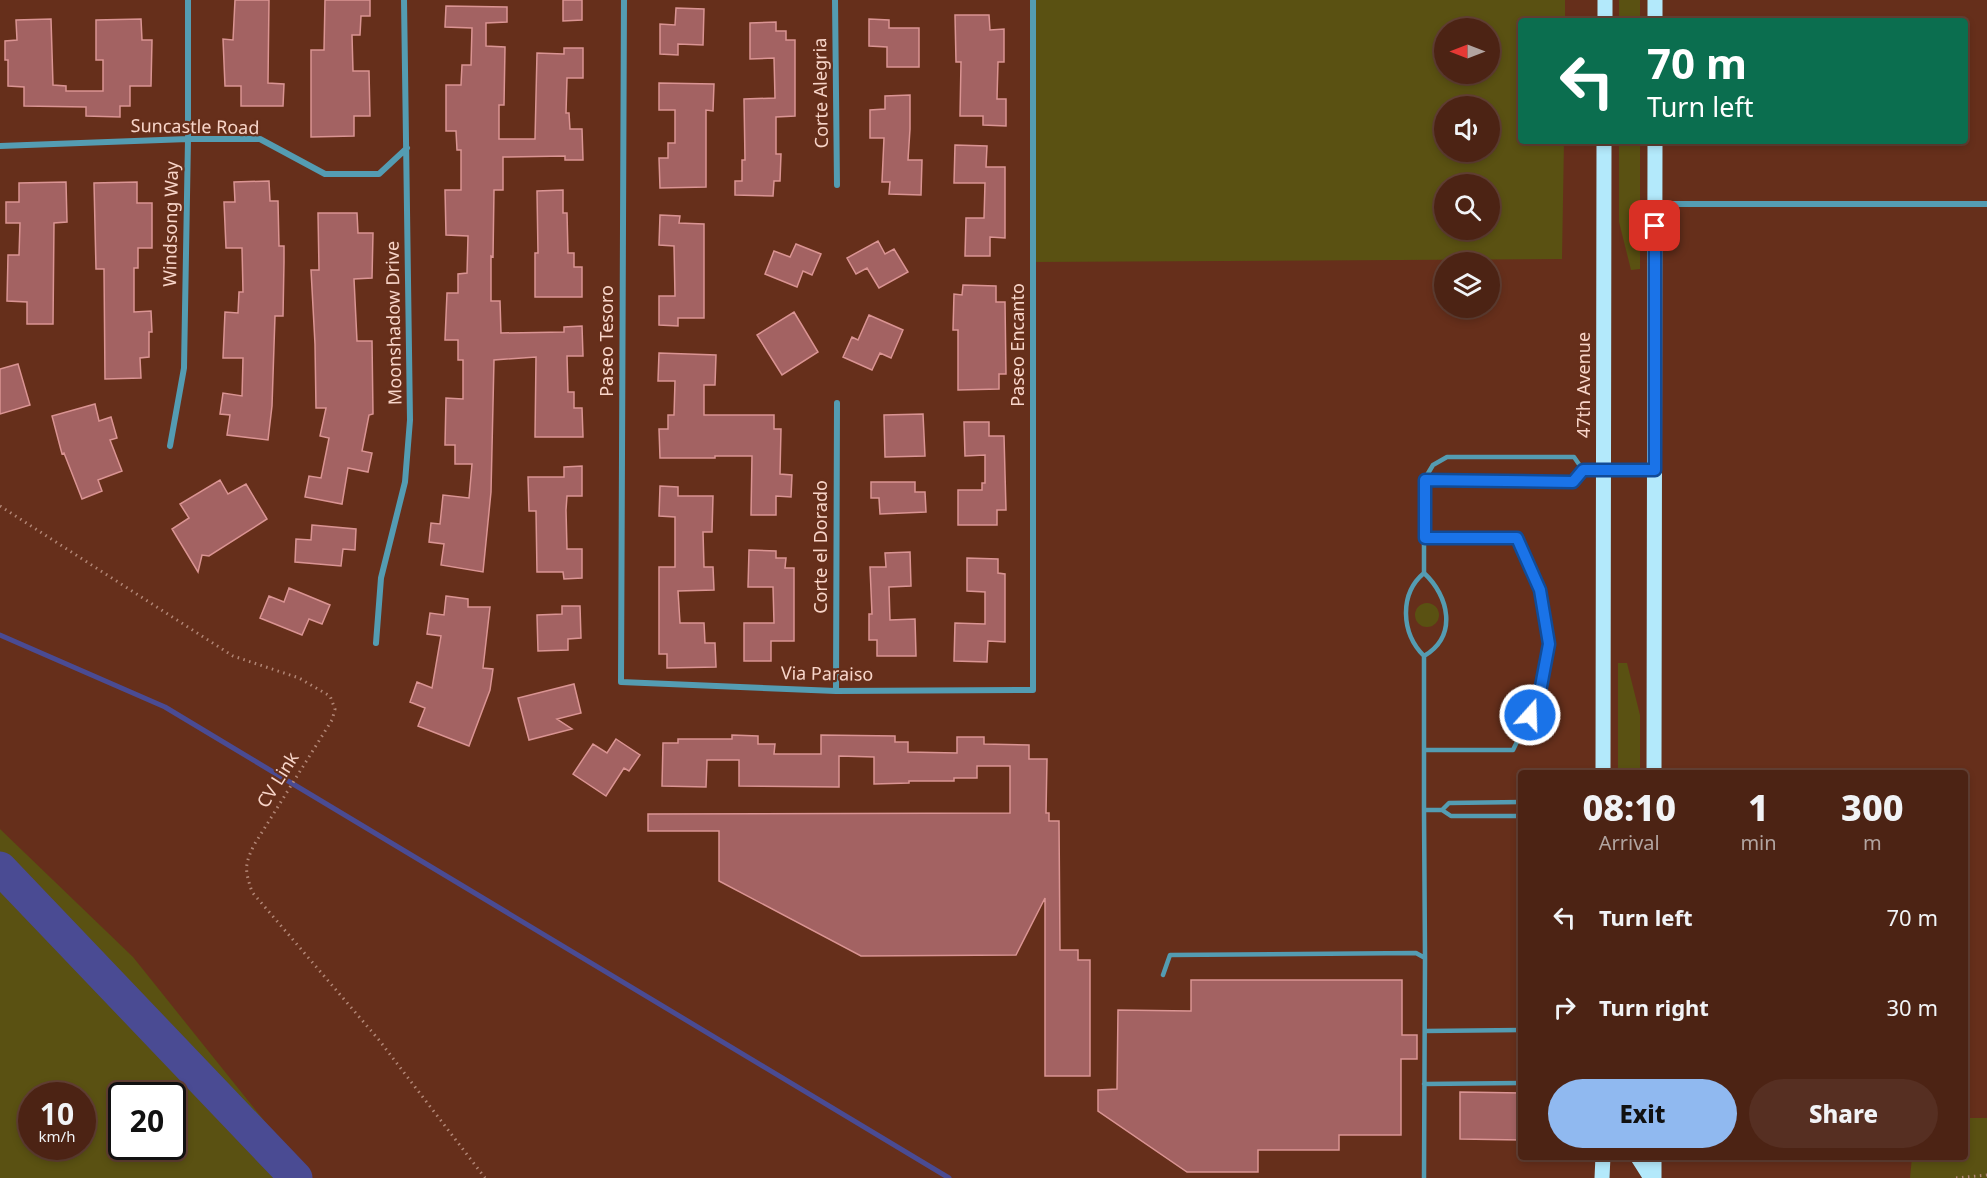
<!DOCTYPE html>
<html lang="en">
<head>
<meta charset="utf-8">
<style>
	:root { --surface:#4c2314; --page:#562f22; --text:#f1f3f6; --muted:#b2a4a0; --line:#634034; --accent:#90b9f0 }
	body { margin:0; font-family:"Noto Sans",sans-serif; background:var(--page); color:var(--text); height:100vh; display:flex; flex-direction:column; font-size:22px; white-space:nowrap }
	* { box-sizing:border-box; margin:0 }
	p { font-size:20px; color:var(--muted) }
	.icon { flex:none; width:33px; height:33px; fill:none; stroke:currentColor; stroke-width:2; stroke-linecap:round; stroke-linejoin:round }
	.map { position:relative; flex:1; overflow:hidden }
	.side { position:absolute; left:1518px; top:770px; width:450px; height:390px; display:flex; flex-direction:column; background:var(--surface); border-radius:6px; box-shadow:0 3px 9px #0003,0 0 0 2px var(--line) }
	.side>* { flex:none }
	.guide { position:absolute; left:1518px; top:18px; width:450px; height:126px; border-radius:6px; box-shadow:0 3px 9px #0003,0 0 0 2px var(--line); background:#0b6e4f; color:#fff; overflow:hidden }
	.needle { width:39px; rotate:270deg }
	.fabs { position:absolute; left:1434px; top:18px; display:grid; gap:12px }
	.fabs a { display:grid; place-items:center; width:66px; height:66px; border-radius:50%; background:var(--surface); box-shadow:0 3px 9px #0003,0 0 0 2px var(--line); font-size:30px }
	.speed { position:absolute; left:18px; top:1082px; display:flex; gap:12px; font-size:30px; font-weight:700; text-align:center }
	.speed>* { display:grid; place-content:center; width:78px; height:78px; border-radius:50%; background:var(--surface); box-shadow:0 3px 9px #0003,0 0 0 2px var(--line); line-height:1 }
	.speed small { font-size:15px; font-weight:400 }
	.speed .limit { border:3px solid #111; border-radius:9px; background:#fff; color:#111 }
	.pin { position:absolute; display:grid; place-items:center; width:51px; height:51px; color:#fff; margin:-26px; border-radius:12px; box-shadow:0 3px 9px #0006 }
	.me { position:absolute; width:66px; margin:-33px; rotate:20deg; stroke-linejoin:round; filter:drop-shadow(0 0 4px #0008) }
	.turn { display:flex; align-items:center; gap:21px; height:126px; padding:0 30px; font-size:27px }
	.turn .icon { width:78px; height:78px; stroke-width:2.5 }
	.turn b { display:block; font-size:42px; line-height:51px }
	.eta { display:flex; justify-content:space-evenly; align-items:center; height:102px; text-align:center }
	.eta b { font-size:36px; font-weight:800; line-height:42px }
	.primary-button { display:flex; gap:12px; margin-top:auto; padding:12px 30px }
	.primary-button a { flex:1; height:69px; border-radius:36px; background:var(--accent); color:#111; font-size:24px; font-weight:800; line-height:69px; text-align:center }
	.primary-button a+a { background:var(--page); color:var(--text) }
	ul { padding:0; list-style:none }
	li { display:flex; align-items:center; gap:18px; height:90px; padding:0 30px }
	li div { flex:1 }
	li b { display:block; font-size:22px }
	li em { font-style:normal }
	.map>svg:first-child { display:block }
</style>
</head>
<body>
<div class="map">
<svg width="1987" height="1178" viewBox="0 0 1987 1178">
	<rect width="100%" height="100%" fill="#662f1b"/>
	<path fill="#5a5112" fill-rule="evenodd" d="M1033,0H1565V21H1521V141H1564L1562,259L1033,262ZM1444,28H1490V74H1444ZM1444,106H1490V152H1444ZM1444,184H1490V230H1444Z
		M1619,0H1640V21H1619Z
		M1619,141H1640V269L1631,270L1619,222Z
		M1415 615a12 12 0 1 1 24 0a12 12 0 1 1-24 0Z
		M1618,663H1627L1640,715V772H1618Z
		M0,829L133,957L310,1178H0ZM32,1095H82V1146H32ZM122,1095H172V1146H122Z
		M1965,1118H1987V1178H1910L1912,1157L1965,1156Z"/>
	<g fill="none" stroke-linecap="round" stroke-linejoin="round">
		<path stroke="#4a4b93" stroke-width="5" d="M0,635L165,707L949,1178"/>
		<path stroke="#4a4b93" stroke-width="33" d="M0,868L296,1178"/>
	</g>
	<path fill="#a36262" stroke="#da9493" stroke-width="1.5" d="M235,0H269L268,83L284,84L283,106H241V86H225L223,39L233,40Z
		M325,0H370V16H361L360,35H352L353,71H369L370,116H354V136L311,137V50H324Z
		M563,0H582V20L563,21Z
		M446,6L507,7V22L486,23V46L505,47L504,105H499V139H535L537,53L564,54V48H583V78H567L566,113H569L570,129H582L583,160H565V156L503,157V190H494L493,257L491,256V301H500L501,333L564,332V327L582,326L583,356H567L568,392H574V408H582L583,437H535L536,357L494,360L491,492L483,572L441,565L444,544L429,542L431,523L440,524L443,495L469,498L472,464H455V445H445L446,398L463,399V360H458V340H445L447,293H458V274L467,273L468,236L446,235L445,190H461V150H457L456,131H446V85H461L462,65H471L472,28L445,27Z
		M676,8L704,9L703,45L678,44V55L660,54V24L675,25Z
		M955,15H989L990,30L1004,29V62H998L997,99H1006V126L983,125V116H960L961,62H956Z
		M51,19L53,85L66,86V91H103V60H96V20L141,19L142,40H152L151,86H130V106H120V117L86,116V107L24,106V87L8,86V60H5V41L17,40L16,20Z
		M869,19L889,20V28H919V67H887V47L869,46Z
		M776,22V31H786V40H795V116L776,117V154H781L780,181H774L773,196L735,195V181H742V160H745L744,99L775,98L774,58L750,59V23Z
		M659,83L714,84L713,111L706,110V187L660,188L659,158H668V143H675V110H659Z
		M910,95V129L908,160H922L921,195L889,194L890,182H882L884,138H870V110L885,109V96Z
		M955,145L987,146L986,167H1005V238L990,237V256H965L966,218H984L985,183H954Z
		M269,181L270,201H278L279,246H284V262L283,316H275L272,406L268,440L227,435L230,415L220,414L223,393L242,396L243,358H223L225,312L238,313L239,292H243L242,248H226L224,202H235L234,182Z
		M66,182L67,222L54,223L53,324H27V302L7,301L8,255H19L20,223H6V202H19V183Z
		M137,182V203H152V248H138V268H134V312L151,311L152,332H149V357L140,358L141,378L105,379L104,269H96L94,183Z
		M563,190V213H567L568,253H574V267H582V297H535V253H538L537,191Z
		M318,213H357L358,233H373L372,278L354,279L357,341H372L373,414L369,415L362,451L372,453L368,472L348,468L342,504L305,497L309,476L321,478L329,438L320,436L326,408H316L315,344L311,270H319Z
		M660,215L680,216L679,223L704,224V318H678V326L659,325V296H675L674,246L659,245Z
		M878,241L885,254L894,249L908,272L879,288L867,268L856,274L847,258Z
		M796,244L821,254L812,275L803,271L797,287L765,274L774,251L790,257Z
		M963,285L996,286V302H1005L1006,374H999V389L958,390V330H953L954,294L962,295Z
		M794,312L818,352L782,375L757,335Z
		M869,315L903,330L891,358L880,353L872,370L843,357L852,337L858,340Z
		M659,353L716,355L715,385H704V415H774V429H781L780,474L792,475L791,497L776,496V515H751L752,456H715V458H660L659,429H668V415H674L675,381H658Z
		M18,364L30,405L0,414V369Z
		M95,404L99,421L111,417L117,438L110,440L122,471L98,480L102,491L82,499L64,453L62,454L52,416Z
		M923,414L925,456L885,457L884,415Z
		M964,422H989V436H1004L1006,510H997V525H958V490H982V483H985V455L965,456Z
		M582,466V496H567L566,510L567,549H582V578L564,579L563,572H537L536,511H529L528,477H564V467Z
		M220,480L228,494L246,484L267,519L209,556L202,555L198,572L172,529L189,518L180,504Z
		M871,482H915V492H925L926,512L880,514L879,498H871Z
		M660,486L678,487V496H713L712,532H703L704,567H713L714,590L678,591L680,623H704L705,643H715L716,667L667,668V654H659V567H675V517L659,516Z
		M312,525L356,529L355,550L343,549L341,566L295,562L296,539L311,540Z
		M749,550L776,551V558H786L785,568H794V641H771V661H744V623H774L773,587H748Z
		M910,552L911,586L889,587L890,620L915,619L916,656H877V640H869V614H872L870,567H886L885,553Z
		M967,558L998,559V573L1005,574V642L988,641L987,662L954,661L955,623L985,624V592L967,591Z
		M289,588L330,605L322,624L309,619L302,635L260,618L269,596L284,602Z
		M446,596L468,599V607H490L483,668L493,669L490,690L469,746L418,726L425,708L410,702L417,682L432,688L441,636L427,634L430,613L444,615Z
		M562,606H580L581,638L568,639V650L538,651L537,615L562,614Z
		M574,684L581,713L557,719L572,729L529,740L518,698Z
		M732,735L758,736V744H775L774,754H821V735L895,736V742H908V752L957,753V737H984V744L1029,745V759H1047L1046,813H1049V821H1059L1060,950H1078V960H1090V1076H1045V898L1016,955L861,956L719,881V831H648V814L1010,813V766H977V778H954V781H909V783L874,784V757L839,756V787L739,786V760H707L706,787L662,786L663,743H678V739H732Z
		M616,739L640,755L629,771L624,768L606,796L573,774L593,744L607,753Z
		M1191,980H1402V1035H1417V1059H1401V1135H1339V1150H1258V1172H1187L1098,1111V1090L1117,1089L1118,1010L1191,1011Z
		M1460,1092L1521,1093V1140L1460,1139Z"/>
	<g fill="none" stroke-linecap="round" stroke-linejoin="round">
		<path stroke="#b28676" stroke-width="3" stroke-dasharray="1.5 4.5" stroke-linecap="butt" d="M0,506L233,656L299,678L330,696L335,709L332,720L254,845C244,866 245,870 252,892L379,1040L485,1178
			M1956,1178L1987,1175"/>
		<path stroke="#549cb2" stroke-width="4.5" d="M1424,480L1573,482L1583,470H1651
			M1424,538H1517L1540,590L1549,644L1539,697L1513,750H1424
			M1424,656C1458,636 1449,596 1424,573V480L1433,465L1447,457H1574L1583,470
			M1424,810V656C1401,633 1399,594 1424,573
			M1442,810L1449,803L1521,802
			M1425,958L1424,810H1442L1451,816H1521
			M1163,975L1170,955L1416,953L1425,958L1424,1178
			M1425,1031L1521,1030
			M1424,1084L1521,1083"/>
		<path stroke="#549cb2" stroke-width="6" d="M624,0L621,682L836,691L1033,690V0
			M835,0L837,185
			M0,146L188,139H260L325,174H379L407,148
			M1656,204H1987
			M170,446L184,368L188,139V0
			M376,643L381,578L405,482L410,420L404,0
			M836,691L837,403"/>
		<path stroke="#b3e9fb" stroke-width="15" d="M1655,0V21
			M1605,21V0
			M1603,772L1604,141
			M1654,772L1655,141
			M1637,1156L1651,1178
			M1602,1178L1603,1156
			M1654,1178V1156"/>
	</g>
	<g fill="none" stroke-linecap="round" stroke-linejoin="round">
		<defs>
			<path id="route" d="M1530,715L1539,697L1549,644L1540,590L1517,538H1425V480L1573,482L1583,470H1655V226"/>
		</defs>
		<use href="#route" stroke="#114b97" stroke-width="15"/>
		<use href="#route" stroke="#1a73e8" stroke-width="10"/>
	</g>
	<g text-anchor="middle" stroke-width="4.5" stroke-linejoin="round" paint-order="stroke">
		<g font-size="18" fill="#f8d5c9" stroke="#662f1b">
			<text transform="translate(821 93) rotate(-91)" y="6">Corte Alegria</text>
			<text transform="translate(195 127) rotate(1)" y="6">Suncastle Road</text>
			<text transform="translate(171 224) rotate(-89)" y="6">Windsong Way</text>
			<text transform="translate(394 323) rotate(-91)" y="6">Moonshadow Drive</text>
			<text transform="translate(607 341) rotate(-90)" y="6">Paseo Tesoro</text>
			<text transform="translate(1018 345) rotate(-90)" y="6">Paseo Encanto</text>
			<text transform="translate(1584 385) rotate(-90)" y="6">47th Avenue</text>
			<text transform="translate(821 547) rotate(-90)" y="6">Corte el Dorado</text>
			<text transform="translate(827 674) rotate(1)" y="6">Via Paraiso</text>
			<text transform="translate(278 780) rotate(-58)" y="6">CV Link</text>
		</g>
	</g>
</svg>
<div class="fabs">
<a><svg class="needle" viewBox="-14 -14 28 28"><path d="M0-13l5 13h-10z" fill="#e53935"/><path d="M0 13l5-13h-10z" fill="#b2a4a0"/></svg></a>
<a><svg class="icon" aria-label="sound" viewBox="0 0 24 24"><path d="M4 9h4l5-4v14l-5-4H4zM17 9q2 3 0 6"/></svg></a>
<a><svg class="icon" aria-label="search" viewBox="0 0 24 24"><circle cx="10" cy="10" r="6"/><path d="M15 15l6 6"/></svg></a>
<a><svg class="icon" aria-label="layers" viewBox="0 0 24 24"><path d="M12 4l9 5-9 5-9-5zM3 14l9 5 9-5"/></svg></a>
</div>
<div class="speed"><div>10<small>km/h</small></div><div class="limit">20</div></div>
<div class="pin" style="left:1655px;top:226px;background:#d93025"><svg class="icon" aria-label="arrive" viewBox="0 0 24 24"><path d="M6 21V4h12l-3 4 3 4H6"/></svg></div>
<svg class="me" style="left:1530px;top:715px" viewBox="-20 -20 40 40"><circle r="17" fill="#1a73e8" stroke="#fff" stroke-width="3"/><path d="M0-11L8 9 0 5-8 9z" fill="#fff"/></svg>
<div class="guide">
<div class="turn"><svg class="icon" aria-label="left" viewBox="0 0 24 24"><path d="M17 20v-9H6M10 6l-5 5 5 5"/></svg><div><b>70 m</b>Turn left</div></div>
</div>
<section class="side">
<div class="eta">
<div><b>08:10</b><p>Arrival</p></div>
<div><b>1</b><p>min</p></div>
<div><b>300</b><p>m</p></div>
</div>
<ul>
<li><svg class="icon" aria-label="left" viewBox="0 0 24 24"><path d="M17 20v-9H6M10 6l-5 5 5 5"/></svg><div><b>Turn left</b></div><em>70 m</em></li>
<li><svg class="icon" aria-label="right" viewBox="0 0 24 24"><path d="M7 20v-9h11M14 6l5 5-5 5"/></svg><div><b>Turn right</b></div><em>30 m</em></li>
</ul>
<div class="primary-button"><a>Exit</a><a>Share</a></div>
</section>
</div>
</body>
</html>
